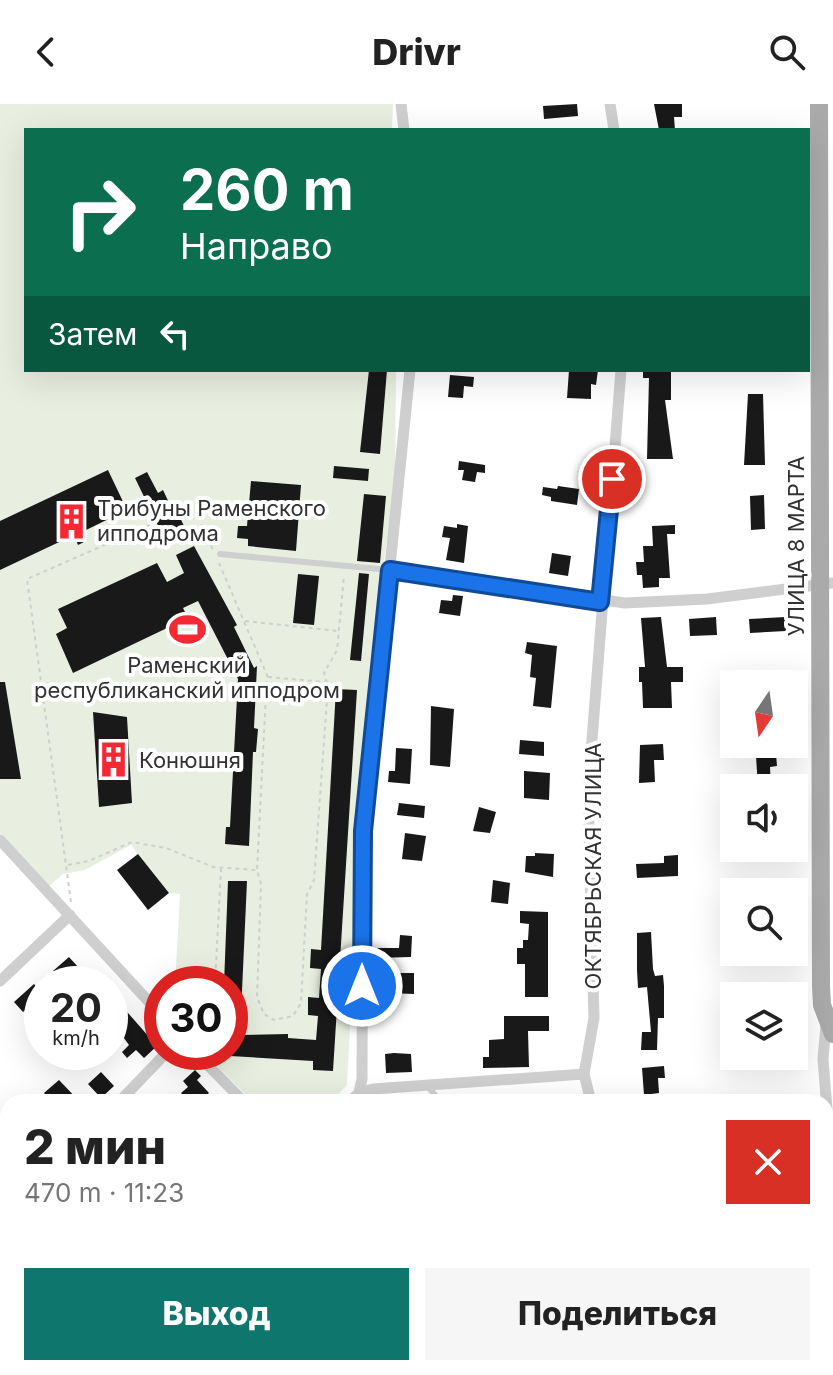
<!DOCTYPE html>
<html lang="ru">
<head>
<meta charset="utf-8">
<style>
	:root { --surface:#fff; --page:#f6f6f6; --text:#222; --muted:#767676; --accent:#0f766e }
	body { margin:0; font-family:Inter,sans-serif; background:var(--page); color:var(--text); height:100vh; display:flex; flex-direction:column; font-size:30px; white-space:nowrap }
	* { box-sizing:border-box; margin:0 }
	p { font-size:26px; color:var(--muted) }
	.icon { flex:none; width:44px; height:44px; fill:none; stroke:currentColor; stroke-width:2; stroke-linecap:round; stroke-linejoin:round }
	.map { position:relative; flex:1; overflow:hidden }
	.panel { position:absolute; left:0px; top:990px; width:834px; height:282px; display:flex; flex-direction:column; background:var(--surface); border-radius:24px 24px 0 0; box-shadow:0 8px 32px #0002 }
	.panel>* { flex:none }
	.guide { position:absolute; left:24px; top:24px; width:786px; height:244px; border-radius:0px; box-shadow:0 8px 32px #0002; background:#0b6e4f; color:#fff; overflow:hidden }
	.needle { width:52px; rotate:193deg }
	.fabs { position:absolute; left:720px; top:566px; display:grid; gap:16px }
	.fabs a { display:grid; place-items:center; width:88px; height:88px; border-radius:0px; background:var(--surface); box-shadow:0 8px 32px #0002; font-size:40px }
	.speed { position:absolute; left:24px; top:862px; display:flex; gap:16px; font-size:40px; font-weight:700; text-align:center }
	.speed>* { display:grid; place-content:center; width:104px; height:104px; border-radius:50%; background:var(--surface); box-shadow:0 8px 32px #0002; line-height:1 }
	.speed small { font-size:20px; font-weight:400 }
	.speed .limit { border:12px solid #d22; background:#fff; color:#111 }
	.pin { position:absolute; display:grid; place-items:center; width:68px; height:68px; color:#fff; margin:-34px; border:4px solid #fff; border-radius:50%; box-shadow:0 2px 8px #0007 }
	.me { position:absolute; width:88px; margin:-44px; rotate:0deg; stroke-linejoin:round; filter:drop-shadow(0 0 6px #0008) }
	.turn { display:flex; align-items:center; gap:28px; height:168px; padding:0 24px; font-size:36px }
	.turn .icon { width:104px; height:104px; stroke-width:2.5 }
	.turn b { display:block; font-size:56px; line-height:68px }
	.then { display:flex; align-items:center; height:76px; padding:0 24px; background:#0003; gap:16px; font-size:30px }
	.round { display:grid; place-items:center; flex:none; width:84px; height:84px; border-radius:0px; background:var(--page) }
	.overview { display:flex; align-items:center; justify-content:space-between; height:136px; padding:0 24px }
	h1 { font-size:48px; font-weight:800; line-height:60px }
	.primary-button { display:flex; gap:16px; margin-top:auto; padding:16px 24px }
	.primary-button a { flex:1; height:92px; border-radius:0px; background:var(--accent); color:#fff; font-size:32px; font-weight:800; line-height:92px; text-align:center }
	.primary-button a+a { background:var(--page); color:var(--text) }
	header { display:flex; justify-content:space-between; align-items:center; height:104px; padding:0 24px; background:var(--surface); font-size:36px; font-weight:800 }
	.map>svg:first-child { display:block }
</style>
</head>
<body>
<header><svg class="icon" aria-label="back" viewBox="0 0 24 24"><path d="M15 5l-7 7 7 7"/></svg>Drivr<svg class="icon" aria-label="search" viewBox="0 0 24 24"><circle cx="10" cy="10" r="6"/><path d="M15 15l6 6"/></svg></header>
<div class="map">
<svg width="833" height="1271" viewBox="0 0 833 1271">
	<rect width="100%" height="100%" fill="#fff"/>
	<path fill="#e8efe0" d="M0,0H393L392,26H26V266H396L395,377L368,576L347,981L331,998H253L203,948H230V880H175L180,790L169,789L131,741L85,766L63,770L49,782L0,729Z"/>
	<path fill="#191919" d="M577,0L578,12L544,15L543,2Z
		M654,0H682V13H674L675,26H659Z
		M369,266H387L380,350L360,348Z
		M569,266H598L596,281L591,280V295L567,294Z
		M643,266H671V296H665L673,355H647L649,274H643Z
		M450,271L474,273L473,283L464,282L463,294L448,293Z
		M748,290H763L765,361H744Z
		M459,357L485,361V369L477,368L475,378L462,376L464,366H458Z
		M334,362L369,365L368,377L333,374Z
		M108,366L127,406L82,428L86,437L78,441L74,431L0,466V417Z
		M147,368L158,389L163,386L171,403L174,401L185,424L164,434L135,374Z
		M251,377L301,381L296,447L248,442V435L237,434L238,422H247Z
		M558,382L579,385L577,401L551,397V393L542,391L543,383L557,385Z
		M364,390L386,392L380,459L357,457Z
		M764,391L765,425L751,426L750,392Z
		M457,420L468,422L464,459L446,456L450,434L442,433L444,422L457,424Z
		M675,421V430H667L670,474H659V483L643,484L642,471H637L636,458H644L643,442H653L652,422Z
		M194,442L237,521L234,523L254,564L257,562L254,624L258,625L256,648H253L249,742L225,740L226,723H230L238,575L198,497L183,504L188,514L73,569L56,530L67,524L58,505L157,459L167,478L184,469L176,451Z
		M552,449L571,452L568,472L549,469Z
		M359,469L369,470L361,557L350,556Z
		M298,470L319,472L314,521L293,519Z
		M453,491L463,492L460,512L439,509L441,496L452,497Z
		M661,513L667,563H683V578H671L672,604H643L642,578H639V563H645L641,514Z
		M716,513L717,531L690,532L689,515Z
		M786,513V527L750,529L749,515Z
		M527,538L557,542L551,604L533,602L536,574L530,573L532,551L525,549Z
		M0,578H5L21,675H0Z
		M336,585L357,586L333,967L313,966V957L230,952V880H224L228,777H247L240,931L288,930V934L316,936L318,912L308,911V893L319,894L321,865L310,864L311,845L321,846Z
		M431,602L454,605L450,663L430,661Z
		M93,608L127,613L132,699L99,703Z
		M520,636L544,638V652L519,650Z
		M663,640L664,656H654L655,678L639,679L640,641Z
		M396,644L412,645L410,680L388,678L389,667H395Z
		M776,650L777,662L770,663L771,684H758L756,652Z
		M524,667L550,669L549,696L524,694Z
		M399,699L425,702L424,714L397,711Z
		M479,703L496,708L490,729L473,727Z
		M405,729L426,732L422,757L402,755Z
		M535,749L554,750L553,773L525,768L526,752H535Z
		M138,750L169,789L148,806L117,766Z
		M678,751V772L637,774L636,760L664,759V752Z
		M493,776L510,779L508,800L491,798Z
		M520,807L548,808V893H525V860H517V844H523V836H528L529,820L520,819Z
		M651,828L653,865L655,872L663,871L664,882V914H658L657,946H641L642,928H651L647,883L638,884L637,866V829Z
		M400,831L412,832L411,853L374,854L373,844H399Z
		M69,853L88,874L81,880H72L66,873L62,876L53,867Z
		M390,869H414V890L390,889Z
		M34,880L42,890L23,908L14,898Z
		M114,893L157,942L144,954L136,946L127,954L122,948L129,941L110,915V898Z
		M504,912H549V927H528L529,963L483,964V953H489V936L504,935Z
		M394,949L411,950L412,968L386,969L385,950Z
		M664,962L665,974H658L659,989L644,991L642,964Z
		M195,966L201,972L197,976L209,989L201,996L197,993L189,998L181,989L188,983L183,977Z
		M101,968L114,982L101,994L88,980Z
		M59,976L80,998H52L44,989Z"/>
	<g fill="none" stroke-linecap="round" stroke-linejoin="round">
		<path stroke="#cfcfcf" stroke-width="2" stroke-dasharray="4 4" stroke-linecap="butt" d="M219,459L267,571L257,766L261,780L257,893L264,910L274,916L293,912L301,899L307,790L314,776L328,582L324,569L337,546L344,472
			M245,517L338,527
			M268,573L325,578
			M68,761L89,757L132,738L166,744L213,763L256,766
			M71,798L27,475L150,421L159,441L202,421L213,446
			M215,880L221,765"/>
		<path stroke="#cfcfcf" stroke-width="6" d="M220,450L390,466
			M428,983L441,998
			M362,1271L370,1264"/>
		<path stroke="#cfcfcf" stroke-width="11" d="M401,0L404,26
			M610,0L614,26
			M390,466L625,499L707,495L833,479
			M0,736L162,912
			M0,877L70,811
			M826,921L823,955L832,1069
			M195,948L244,998
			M359,989L373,985L584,970
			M119,998L167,948
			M349,998L359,989L362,975L363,727L410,266
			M591,998L584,970L594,914L588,687L621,266
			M0,1109L8,1102
			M826,1116L833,1124
			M0,1141L8,1150
			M114,1264L121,1271
			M305,1264L312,1271
			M494,1264L501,1271
			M650,1264L652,1271
			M57,1271L65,1264"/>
		<path stroke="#aaa" stroke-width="18" d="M819,0L821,882L822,901L833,930"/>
	</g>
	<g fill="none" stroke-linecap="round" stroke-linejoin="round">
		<defs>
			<path id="route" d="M362,882L363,727L390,466L600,498L612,375"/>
		</defs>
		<use href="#route" stroke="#114b97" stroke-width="20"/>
		<use href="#route" stroke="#1a73e8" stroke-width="14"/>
	</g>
	<defs>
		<symbol id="building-bare" viewBox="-9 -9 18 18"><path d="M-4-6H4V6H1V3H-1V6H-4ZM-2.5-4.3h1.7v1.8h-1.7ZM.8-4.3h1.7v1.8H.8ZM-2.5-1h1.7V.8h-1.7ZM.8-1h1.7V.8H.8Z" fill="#f52933" stroke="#fff" stroke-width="2.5" paint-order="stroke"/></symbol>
		<symbol id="stadium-bare" viewBox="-9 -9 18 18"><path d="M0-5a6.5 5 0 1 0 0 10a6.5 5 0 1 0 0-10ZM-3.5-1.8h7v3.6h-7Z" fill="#f52933" stroke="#fff" stroke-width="2.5" paint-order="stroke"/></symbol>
	</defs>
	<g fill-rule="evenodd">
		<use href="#building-bare" x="46" y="392" width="51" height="51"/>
		<use href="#stadium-bare" x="162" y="500" width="51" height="51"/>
		<use href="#building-bare" x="88" y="630" width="51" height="51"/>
	</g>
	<g text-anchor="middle" stroke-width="8" stroke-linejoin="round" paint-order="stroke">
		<g font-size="22" fill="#323232" stroke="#fff" text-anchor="start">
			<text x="97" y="412">Трибуны Раменского<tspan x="97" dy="25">ипподрома</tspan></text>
			<text x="187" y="569" text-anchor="middle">Раменский<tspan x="187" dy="25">республиканский ипподром</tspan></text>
			<text x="139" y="664">Конюшня</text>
		</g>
		<g font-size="22" fill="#323232" stroke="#fff">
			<text transform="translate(796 442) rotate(-90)" y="8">УЛИЦА 8 МАРТА</text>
			<text transform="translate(593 762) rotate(-90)" y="8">ОКТЯБРЬСКАЯ УЛИЦА</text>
		</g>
	</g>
</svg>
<div class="fabs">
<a><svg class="needle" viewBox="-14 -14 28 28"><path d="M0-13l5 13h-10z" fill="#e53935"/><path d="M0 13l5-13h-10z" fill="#767676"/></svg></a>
<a><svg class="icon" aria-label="sound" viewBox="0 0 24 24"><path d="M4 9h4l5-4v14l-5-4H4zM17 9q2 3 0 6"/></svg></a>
<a><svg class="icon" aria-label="search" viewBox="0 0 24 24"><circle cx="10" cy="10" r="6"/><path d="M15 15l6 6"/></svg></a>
<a><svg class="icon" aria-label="layers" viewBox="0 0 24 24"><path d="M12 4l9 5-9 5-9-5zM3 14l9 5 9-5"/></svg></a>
</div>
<div class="speed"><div>20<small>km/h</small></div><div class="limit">30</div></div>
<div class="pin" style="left:612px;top:375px;background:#d93025"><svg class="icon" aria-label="arrive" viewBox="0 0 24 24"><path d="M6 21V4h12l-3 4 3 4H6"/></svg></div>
<svg class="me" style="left:362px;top:882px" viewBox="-20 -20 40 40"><circle r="17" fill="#1a73e8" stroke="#fff" stroke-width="3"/><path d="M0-11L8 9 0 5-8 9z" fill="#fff"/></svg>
<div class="guide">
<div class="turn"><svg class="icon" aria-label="right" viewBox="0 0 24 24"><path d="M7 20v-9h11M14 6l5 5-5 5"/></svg><div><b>260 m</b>Направо</div></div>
<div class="then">Затем<svg class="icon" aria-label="left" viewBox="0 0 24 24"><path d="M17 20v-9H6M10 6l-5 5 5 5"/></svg></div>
</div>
<section class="panel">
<div class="overview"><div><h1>2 мин</h1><p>470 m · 11:23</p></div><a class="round" style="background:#d93025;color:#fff"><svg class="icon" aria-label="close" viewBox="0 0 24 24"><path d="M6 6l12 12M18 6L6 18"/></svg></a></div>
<div class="primary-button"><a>Выход</a><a>Поделиться</a></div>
</section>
</div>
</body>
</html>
